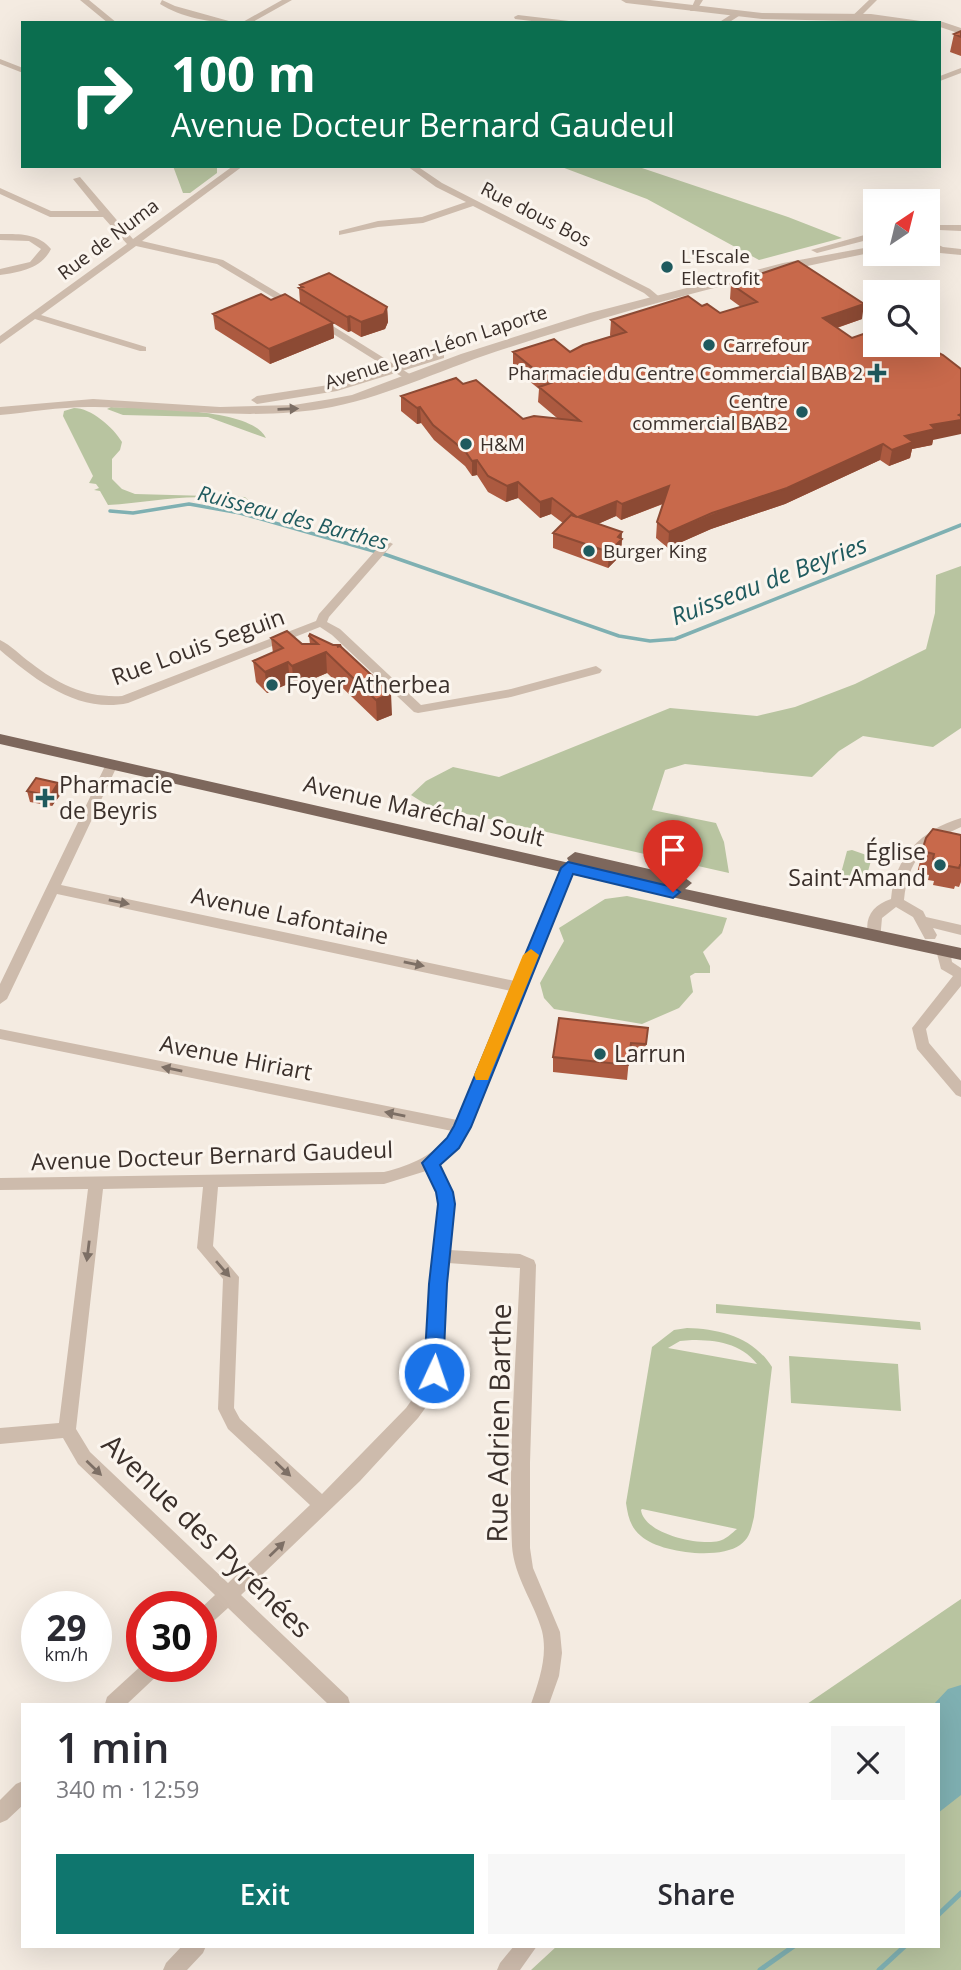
<!DOCTYPE html>
<html lang="en">
<head>
<meta charset="utf-8">
<style>
	:root { --surface:#fff; --page:#f7f7f7; --text:#2b2b33; --muted:#7c7c81; --accent:#0f766e }
	body { margin:0; font-family:"Open Sans",sans-serif; background:var(--page); color:var(--text); height:100vh; display:flex; flex-direction:column; font-size:26px; white-space:nowrap }
	* { box-sizing:border-box; margin:0 }
	p { font-size:23px; color:var(--muted) }
	.icon { flex:none; width:38px; height:38px; fill:none; stroke:currentColor; stroke-width:2; stroke-linecap:round; stroke-linejoin:round }
	.map { position:relative; flex:1; overflow:hidden }
	.panel { position:absolute; left:21px; top:1703px; width:919px; height:245px; display:flex; flex-direction:column; background:var(--surface); border-radius:0px; box-shadow:0 7px 28px #0002 }
	.panel>* { flex:none }
	.top-card { position:absolute; left:21px; top:21px; width:920px; height:147px; border-radius:0px; box-shadow:0 7px 28px #0002; background:#0b6e4f; color:#fff; overflow:hidden }
	.needle { width:46px; rotate:35deg }
	.fabs { position:absolute; left:863px; top:189px; display:grid; gap:14px }
	.fabs a { display:grid; place-items:center; width:77px; height:77px; border-radius:0px; background:var(--surface); box-shadow:0 7px 28px #0002; font-size:35px }
	.speed { position:absolute; left:21px; top:1591px; display:flex; gap:14px; font-size:35px; font-weight:700; text-align:center }
	.speed>* { display:grid; place-content:center; width:91px; height:91px; border-radius:50%; background:var(--surface); box-shadow:0 7px 28px #0002; line-height:1 }
	.speed small { font-size:18px; font-weight:400 }
	.speed .limit { border:10px solid #d22; background:#fff; color:#111 }
	.pin { position:absolute; display:grid; place-items:center; width:60px; height:60px; color:#fff; margin:-72px -30px; border-radius:50% 50% 50% 0; rotate:-45deg; box-shadow:0 0 7px #0007 }
	.pin .icon { rotate:45deg }
	.me { position:absolute; width:77px; margin:-38px; rotate:3deg; stroke-linejoin:round; filter:drop-shadow(0 0 5px #0008) }
	.turn { display:flex; align-items:center; gap:24px; height:147px; padding:0 35px; font-size:32px }
	.turn .icon { width:91px; height:91px; stroke-width:2.5 }
	.turn b { display:block; font-size:49px; line-height:60px }
	.round { display:grid; place-items:center; flex:none; width:74px; height:74px; border-radius:0px; background:var(--page) }
	.head { display:flex; align-items:center; justify-content:space-between; height:119px; padding:0 35px }
	h1 { font-size:42px; font-weight:600; line-height:52px }
	.cta { display:flex; gap:14px; margin-top:auto; padding:14px 35px }
	.cta a { flex:1; height:80px; border-radius:0px; background:var(--accent); color:#fff; font-size:28px; font-weight:600; line-height:80px; text-align:center }
	.cta a+a { background:var(--page); color:var(--text) }
	.map>svg:first-child { display:block }
</style>
</head>
<body>
<div class="map">
<svg width="961" height="1970" viewBox="0 0 961 1970">
	<rect width="100%" height="100%" fill="#f4ebe1"/>
	<path fill="#b8c4a0" fill-rule="evenodd" d="M173,166H217V173L190,193H183Z
		M559,166H636L788,217L842,238L759,260L647,199Z
		M111,407C144,409 252,407 266,438L208,417L123,415L107,409Z
		M74,408C91,408 113,427 122,442L120,450L112,459V479L122,489L135,494L245,497L255,507C203,488 160,502 108,505L100,491L94,490L99,488L96,484L89,483L93,476L63,416L64,411Z
		M961,566V728L933,747L863,736L839,751L812,777L685,764L665,770L652,810L716,823L724,842L729,873L427,805L411,795L426,781L453,767L499,777L670,708L757,716L795,707L855,684L926,649L935,613L936,575Z
		M852,850L872,857L865,882L840,877L847,851Z
		M627,896L727,918L722,933L703,952L710,966V973H695L690,976L693,992L679,1008L642,1024L554,1009L544,998L540,983L564,941L559,928L605,899Z
		M716,1304L920,1322L921,1330L716,1313Z
		M687,1328C720,1329 753,1337 772,1367L754,1517C751,1529 750,1538 740,1545C719,1560 660,1553 641,1536C630,1527 628,1516 626,1503L652,1347L674,1330ZM692,1340C716,1340 741,1343 757,1364L668,1348L680,1341ZM641,1510L642,1509L737,1529C732,1533 725,1540 719,1541C699,1546 644,1534 641,1510Z
		M789,1356L898,1364L901,1411L791,1403Z
		M961,1599V1970H531L557,1946H938V1704H807Z"/>
	<path fill="#7fb0b2" d="M961,1685V1795L938,1813V1704H934L948,1689Z"/>
	<g fill="none" stroke-linecap="round" stroke-linejoin="round">
		<path stroke="#7fb0b2" stroke-width="3.5" d="M110,511L133,513L189,504L240,513L384,554L619,636L650,641L675,639L961,525"/>
		<path stroke="#7fb0b2" stroke-width="5" d="M938,1915L961,1893
			M760,1970L794,1946
			M879,1970L905,1946"/>
		<path fill="#cdbbac" fill-rule="evenodd" d="M80,0H89L117,23H108Z
			M162,0L175,6L236,23C212,23 180,17 160,4Z
			M282,0H292L251,23H241Z
			M695,0H703L696,11H690Z
			M869,0H877L854,23H845Z
			M735,12L742,14L728,23H718Z
			M518,15L569,21L573,23H548L515,19L514,17Z
			M0,59L23,68V73L0,64Z
			M961,68V73L940,81V76Z
			M233,166H243L142,241L223,260L297,304V308H291L217,264L136,246L41,315L146,347V351H140L35,319L0,344V336L127,244L103,217H50L0,194V188L51,211H99L73,179L80,177L133,239Z
			M407,166H417L442,183L650,289L663,300L655,302L644,293L473,206L423,223L378,227L339,235V231L378,221L422,217L466,202L436,187Z
			M0,234C19,234 38,233 51,249C41,269 20,272 0,275V269L30,262L41,249L29,241L0,240Z
			M314,318H320L416,378L407,380L314,322Z
			M387,541L393,544L391,546L329,617L327,622L340,629L421,705L511,689L596,666L602,670L600,673L511,697L418,713L414,712L332,635L320,627L128,703C79,714 35,680 0,650V640C11,645 21,656 31,663C59,685 87,698 122,696L316,621L319,614L383,542Z
			M112,760L118,764L61,885L515,981L561,868L568,863L575,868L469,1127L452,1152L438,1164L452,1192L454,1204L449,1250L520,1254L534,1260L536,1265L530,1463V1548L533,1568L560,1632L562,1653L559,1676L549,1704H531C539,1681 548,1656 542,1631C534,1602 514,1577 512,1546C508,1454 516,1361 520,1268H518L448,1263L442,1373L434,1396L418,1418L360,1481L241,1595L348,1697L350,1704H328L228,1608L207,1627L201,1630V1608L215,1595L78,1464L63,1438L0,1444V1428L59,1423L88,1189L0,1190V1178L384,1172C412,1165 435,1155 452,1131L0,1039V1029L457,1120L511,991L57,894L7,999L0,1004V984L106,764ZM426,1171L436,1192L438,1204L430,1284L426,1373L421,1387L406,1408L322,1494L240,1419L234,1408L239,1277L213,1246L218,1187L384,1184ZM203,1187L197,1248L223,1279L218,1409L228,1429L310,1505L228,1583L90,1452L76,1429L103,1189Z
			M961,818V827C925,843 908,860 904,900L923,911L926,917L961,925V935L933,928L937,935L935,939H925L913,917L896,907L882,918L880,940H870C862,920 872,905 891,899C895,857 921,830 961,818Z
			M943,945L950,950L952,962L961,968V986L926,1029L929,1043L961,1081V1097L956,1095L917,1049L912,1028L953,976L941,969L936,950Z
			M142,1665L163,1666L161,1672L127,1704H105L107,1697Z
			M23,1781V1805L7,1820L0,1823V1800L16,1784Z
			M182,1946H206L203,1953L187,1970H163L166,1963Z
			M514,1946H537L520,1970H497L500,1963Z"/>
		<path fill="#cdbbac" fill-rule="evenodd" d="M621,0H650L762,13L871,14L935,23L762,19L626,3Z
			M940,21L961,28V34L940,27V23H936Z
			M933,225H961V231L939,230L928,234V227Z
			M875,232V238L817,253L811,250Z
			M928,240L943,247L961,249V255L940,253L928,247Z
			M875,246V252C750,276 628,309 507,348C449,366 392,395 332,407C252,422 175,408 95,407C64,406 31,412 0,415V407L93,399L220,407L294,405L331,399L352,395L461,354L590,313L783,263Z
			M440,351L444,352V358L337,391L257,404L251,400L257,396L335,384Z"/>
		<path fill="#7d675c" fill-rule="evenodd" d="M0,734L609,872L569,862L567,858L575,852L684,877L692,883L685,889L961,948V960L720,908L0,744Z"/>
	</g>
	<path fill="#ac5a40" d="M961,31V56L950,52L954,34Z
		M731,284L862,319L837,328L852,338L933,350V440L932,445L912,449L910,458L889,466L880,460L785,504L711,529L668,548L656,538L657,522L663,504L621,520L616,516L598,524L622,539L621,555L608,568L553,548V533L563,523L551,514L540,518L518,498L506,502L488,492L477,475L472,476L465,466L434,440L421,423L417,424L401,411V396L463,384L523,419L557,418L538,402L539,389L513,368V352H570L611,337L610,335L611,320L702,306L720,313L741,307L730,299Z
		M300,285L387,307L388,322L385,329L361,337L351,331L348,332L333,323L334,338L270,364L215,329L213,314L271,300L300,303L299,288H300Z
		M309,636L333,645H341L342,647L392,715L377,721L327,673L294,687L290,683L267,693L256,682L253,661L273,653L271,638L302,644H310Z
		M58,783L61,794L52,806L30,802L27,791Z
		M961,835V882L959,887L955,886L954,889L933,885L934,881L928,880L929,875L917,873L926,838Z
		M648,1028L644,1060L629,1059L627,1080L553,1072V1057Z"/>
	<path fill="#8c4a34" d="M864,304L862,319L821,333L823,318Z
		M387,307L388,322L385,329L361,337V322Z
		M350,316L351,331L348,332L347,317Z
		M333,323L334,338L270,364L269,349Z
		M935,337L932,353L919,345H928V340Z
		M420,407L421,423L417,424V408Z
		M961,414V434L933,440L932,445L912,449L910,458L889,466L892,450L905,436Z
		M883,444L880,460L785,504L711,529L668,548L669,532Z
		M477,460V475L472,476V461Z
		M518,482V498L506,502L507,486Z
		M669,486L667,502L621,520L622,504Z
		M552,498L551,514L540,518V502Z
		M617,501L616,516L577,533L578,517Z
		M622,532L621,555L608,568L609,552L618,537Z
		M326,652L327,673L294,687L292,666Z
		M288,662L290,683L267,693L265,672Z
		M391,693L392,715L377,721L376,700Z
		M58,783L61,794L52,806L50,796Z"/>
	<path fill="#c8694b" stroke="#8c4a34" stroke-width="2" d="M961,31V37L954,34Z
		M798,261L864,304L823,318L852,338L875,330V345H923L943,355L961,369V414L959,415L961,416V420L931,425L935,429L905,436L913,442L892,450L883,444L787,488L712,513L669,532L657,522L669,486L622,504L617,501L578,517L622,532L618,537L622,539L609,552L553,533L571,515L577,517L552,498L540,502L518,482L507,486L488,476L477,460L472,461L465,451L433,425L420,407L417,408L401,396L456,378L463,384L476,380L523,419L534,416L580,421L539,387L551,383L513,352L554,339L570,352L583,345L626,332L611,320L688,296L702,306L707,304L720,313L757,302L731,284Z
		M329,273L387,307L384,314L361,322L350,316L347,317L299,288L303,287L300,285Z
		M261,294L271,300L285,294L333,323L269,349L213,314Z
		M928,332L935,337L928,340Z
		M287,631L302,644H318L309,636L310,634L333,645H341L337,647L340,646L391,693L376,700L326,652L292,666L288,662L265,672L253,661L283,648L271,638Z
		M36,778L58,783L50,796L27,791Z
		M933,829L961,835V865H960L959,868L938,864L939,860L933,859L934,854L922,851L926,838Z
		M559,1018L648,1028L646,1044L631,1043L628,1065L553,1057Z"/>
	<defs><path id="oneway-solid" d="M-6-.8H1V-3.2L6.5 0L1 3.2V.8H-6Z" transform="scale(1.75)"/></defs>
	<g fill="#7d6f65">
		<use href="#oneway-solid" transform="translate(288 409) rotate(-2)"/>
		<use href="#oneway-solid" transform="translate(119 902) rotate(12)"/>
		<use href="#oneway-solid" transform="translate(414 964) rotate(12)"/>
		<use href="#oneway-solid" transform="translate(172 1069) rotate(-169)"/>
		<use href="#oneway-solid" transform="translate(395 1114) rotate(-169)"/>
		<use href="#oneway-solid" transform="translate(88 1251) rotate(97)"/>
		<use href="#oneway-solid" transform="translate(223 1269) rotate(49)"/>
		<use href="#oneway-solid" transform="translate(94 1468) rotate(44)"/>
		<use href="#oneway-solid" transform="translate(283 1469) rotate(43)"/>
		<use href="#oneway-solid" transform="translate(277 1549) rotate(-44)"/>
	</g>
	<path fill="#1a73e8" stroke="#114b97" stroke-width="2" d="M568,862L673,887L680,892L673,898L573,874L471,1127L459,1148L440,1165L453,1192L455,1204L447,1284L443,1373L440,1379L434,1381L427,1379L424,1373L429,1284L438,1204L436,1192L422,1163L447,1138L454,1126L561,868Z"/>
	<path fill="#f59e0b" d="M531,949L539,955L490,1075L488,1080H476L474,1075L523,955Z"/>
	<g fill="#1f5a5e" stroke="#fbf5ee" stroke-width="2.5">
		<circle cx="667" cy="267" r="7"/>
		<circle cx="709" cy="345" r="7"/>
		<path d="M873.5 362.5h7v7h7v7h-7v7h-7v-7h-7v-7h7z"/>
		<circle cx="802" cy="412" r="7"/>
		<circle cx="466" cy="444" r="7"/>
		<circle cx="589" cy="551" r="7"/>
		<circle cx="272" cy="685" r="7"/>
		<path d="M41.5 787.5h7v7h7v7h-7v7h-7v-7h-7v-7h7z"/>
		<circle cx="940" cy="865" r="7"/>
		<circle cx="600" cy="1054" r="7"/>
	</g>
	<g text-anchor="middle" stroke-width="6" stroke-linejoin="round" paint-order="stroke">
		<g font-size="19" fill="#3b302b" stroke="#fbf5ee">
			<text transform="translate(536 214) rotate(27)" y="7">Rue dous Bos</text>
			<text transform="translate(108 239) rotate(-37)" y="7">Rue de Numa</text>
			<text transform="translate(436 347) rotate(-18)" y="7">Avenue Jean-Léon Laporte</text>
		</g>
		<g font-size="19" fill="#3b302b" stroke="#fbf5ee" text-anchor="start">
			<text x="681" y="263">L'Escale<tspan x="681" dy="22">Electrofit</tspan></text>
			<text x="723" y="352">Carrefour</text>
			<text x="863" y="380" text-anchor="end">Pharmacie du Centre Commercial BAB 2</text>
			<text x="788" y="408" text-anchor="end">Centre<tspan x="788" dy="22">commercial BAB2</tspan></text>
			<text x="480" y="451">H&amp;M</text>
			<text x="603" y="558">Burger King</text>
		</g>
		<g font-size="21" font-style="italic" fill="#1f5a5e" stroke="#fbf5ee">
			<text transform="translate(293 518) rotate(15)" y="7">Ruisseau des Barthes</text>
		</g>
		<g font-size="23" fill="#3b302b" stroke="#fbf5ee">
			<text transform="translate(198 647) rotate(-20)" y="8">Rue Louis Seguin</text>
			<text transform="translate(424 811) rotate(13)" y="8">Avenue Maréchal Soult</text>
			<text transform="translate(290 916) rotate(12)" y="8">Avenue Lafontaine</text>
			<text transform="translate(236 1058) rotate(11)" y="8">Avenue Hiriart</text>
			<text transform="translate(212 1156) rotate(-2)" y="8">Avenue Docteur Bernard Gaudeul</text>
		</g>
		<g font-size="23" fill="#3b302b" stroke="#fbf5ee" text-anchor="start">
			<text x="286" y="693">Foyer Atherbea</text>
			<text x="59" y="793">Pharmacie<tspan x="59" dy="26">de Beyris</tspan></text>
			<text x="926" y="860" text-anchor="end">Église<tspan x="926" dy="26">Saint-Amand</tspan></text>
			<text x="614" y="1062">Larrun</text>
		</g>
		<g font-size="24" font-style="italic" fill="#1f5a5e" stroke="#fbf5ee">
			<text transform="translate(769 581) rotate(-21)" y="8">Ruisseau de Beyries</text>
		</g>
		<g font-size="28" fill="#3b302b" stroke="#fbf5ee">
			<text transform="translate(499 1423) rotate(-89)" y="10">Rue Adrien Barthe</text>
			<text transform="translate(207 1536) rotate(44)" y="10">Avenue des Pyrénées</text>
		</g>
	</g>
</svg>
<div class="fabs">
<a><svg class="needle" viewBox="-14 -14 28 28"><path d="M0-13l5 13h-10z" fill="#e53935"/><path d="M0 13l5-13h-10z" fill="#7c7c81"/></svg></a>
<a><svg class="icon" aria-label="search" viewBox="0 0 24 24"><circle cx="10" cy="10" r="6"/><path d="M15 15l6 6"/></svg></a>
</div>
<div class="speed"><div>29<small>km/h</small></div><div class="limit">30</div></div>
<div class="pin" style="left:673px;top:892px;background:#d93025"><svg class="icon" aria-label="arrive" viewBox="0 0 24 24"><path d="M6 21V4h12l-3 4 3 4H6"/></svg></div>
<svg class="me" style="left:434px;top:1373px" viewBox="-20 -20 40 40"><circle r="17" fill="#1a73e8" stroke="#fff" stroke-width="3"/><path d="M0-11L8 9 0 5-8 9z" fill="#fff"/></svg>
<div class="top-card">
<div class="turn"><svg class="icon" aria-label="right" viewBox="0 0 24 24"><path d="M7 20v-9h11M14 6l5 5-5 5"/></svg><div><b>100 m</b>Avenue Docteur Bernard Gaudeul</div></div>
</div>
<section class="panel">
<div class="head"><div><h1>1 min</h1><p>340 m · 12:59</p></div><a class="round"><svg class="icon" aria-label="close" viewBox="0 0 24 24"><path d="M6 6l12 12M18 6L6 18"/></svg></a></div>
<div class="cta"><a>Exit</a><a>Share</a></div>
</section>
</div>
</body>
</html>
